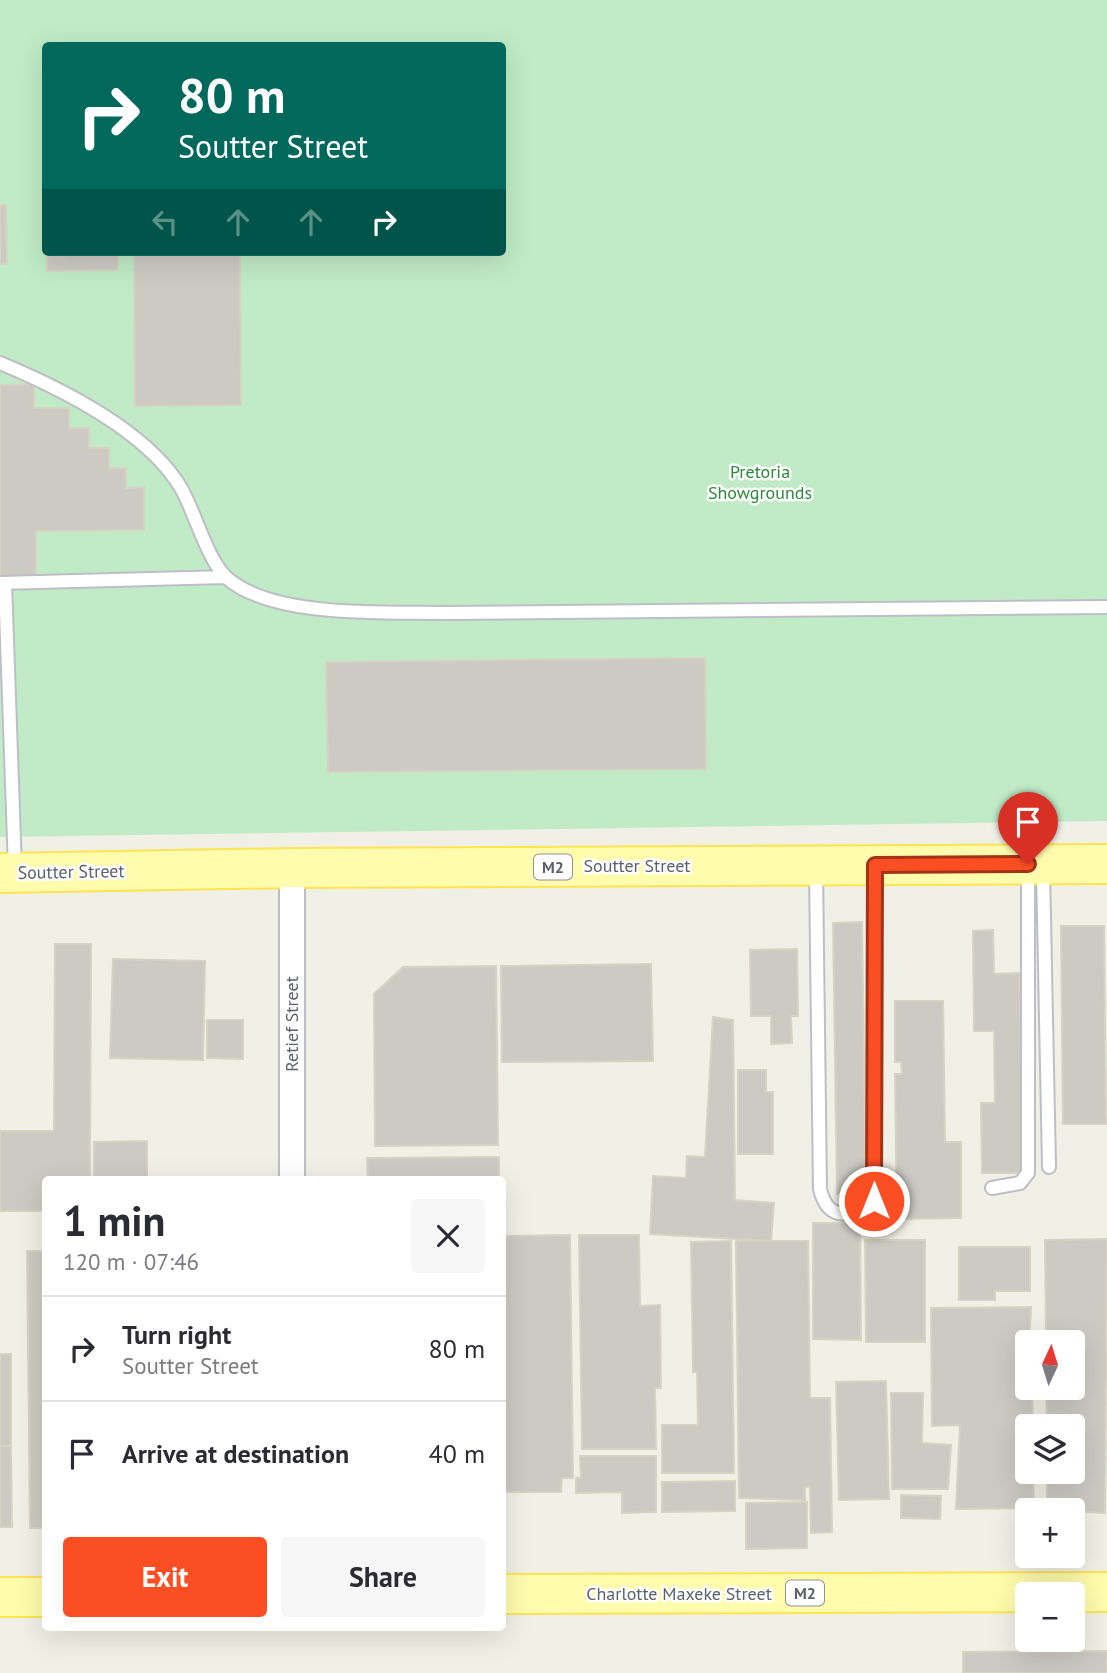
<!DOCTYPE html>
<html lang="en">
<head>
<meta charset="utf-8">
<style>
	:root { --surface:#fff; --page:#f7f7f7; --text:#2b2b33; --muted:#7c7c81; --line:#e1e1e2; --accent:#fb4e23 }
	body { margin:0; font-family:"PT Sans",sans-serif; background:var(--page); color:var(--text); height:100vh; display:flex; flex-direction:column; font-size:26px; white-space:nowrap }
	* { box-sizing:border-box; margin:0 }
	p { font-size:23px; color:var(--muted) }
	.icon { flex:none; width:38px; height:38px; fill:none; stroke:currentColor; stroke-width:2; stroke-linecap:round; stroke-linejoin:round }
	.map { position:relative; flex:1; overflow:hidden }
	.panel { position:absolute; left:42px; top:1176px; width:464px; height:455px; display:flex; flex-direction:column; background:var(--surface); border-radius:7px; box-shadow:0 7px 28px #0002 }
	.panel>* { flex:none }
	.guide { position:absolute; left:42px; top:42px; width:464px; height:214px; border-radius:7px; box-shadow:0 7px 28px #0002; background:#00695c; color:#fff; overflow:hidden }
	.needle { width:46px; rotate:4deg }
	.buttons { position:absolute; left:1015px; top:1330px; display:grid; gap:14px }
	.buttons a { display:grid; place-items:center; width:70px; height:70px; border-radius:7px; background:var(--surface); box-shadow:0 7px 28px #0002; font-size:35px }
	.pin { position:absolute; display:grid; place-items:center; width:60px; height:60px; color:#fff; margin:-72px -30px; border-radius:50% 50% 50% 0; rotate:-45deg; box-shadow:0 0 7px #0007 }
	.pin .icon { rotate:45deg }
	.me { position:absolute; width:77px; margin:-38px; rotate:0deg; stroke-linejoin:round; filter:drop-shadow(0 0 5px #0008) }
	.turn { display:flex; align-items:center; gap:24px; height:147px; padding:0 21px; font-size:32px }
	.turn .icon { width:91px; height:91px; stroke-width:2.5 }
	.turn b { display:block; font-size:49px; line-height:60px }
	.lanes { display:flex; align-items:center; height:66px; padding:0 21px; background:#0003; justify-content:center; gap:35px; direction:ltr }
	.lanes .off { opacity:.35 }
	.round { display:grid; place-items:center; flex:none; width:74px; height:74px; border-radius:7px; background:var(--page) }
	.overview { display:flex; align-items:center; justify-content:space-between; height:119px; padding:0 21px }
	h1 { font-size:42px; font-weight:700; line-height:52px }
	.cta { display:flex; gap:14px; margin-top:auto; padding:14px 21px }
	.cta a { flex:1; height:80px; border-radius:7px; background:var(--accent); color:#fff; font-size:28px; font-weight:700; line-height:80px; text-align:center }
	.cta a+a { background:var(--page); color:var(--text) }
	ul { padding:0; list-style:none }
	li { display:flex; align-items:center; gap:21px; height:105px; padding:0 21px; border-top:2px solid var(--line) }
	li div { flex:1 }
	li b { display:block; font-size:26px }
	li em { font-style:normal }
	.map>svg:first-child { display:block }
</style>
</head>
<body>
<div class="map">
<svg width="1107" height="1673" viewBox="0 0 1107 1673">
	<rect width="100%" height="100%" fill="#f1f0e6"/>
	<path fill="#c0ebc6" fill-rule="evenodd" d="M0,0H1107V821L0,837ZM46,46H502V252H46Z"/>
	<path fill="#cccac3" stroke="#d7d3c3" stroke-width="2" d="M0,205H6L7,264H0Z
		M47,252H118V270L47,271Z
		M134,252H240L241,405L135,406Z
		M34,384V408H69V428H89V448H109V468H126V488L144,487V530L36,531V577H0V385Z
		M705,658L706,769L328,772L326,662Z
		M862,922L866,1194H837L833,923Z
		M1061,926H1104L1106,1124H1063Z
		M993,930L994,974L1020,973L1022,1173H982L981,1103H995L994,1031H974L973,931Z
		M55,944H91L90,1180H46V1211H0V1131H54Z
		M797,949L798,1016H791L792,1043L771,1044V1016H751L750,950Z
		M113,959L205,961L203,1060L110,1058Z
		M651,964L653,1061L502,1062L501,966Z
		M496,966L498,1145L375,1146L374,994L403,967Z
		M895,1001H943L945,1142H961V1218L897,1219L895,1074H902L901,1062H895Z
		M713,1017L733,1020L735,1200L774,1203L771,1241L650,1234L653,1176L686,1178L687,1156L705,1157Z
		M207,1020H243V1059L207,1058Z
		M738,1070H766V1092H773V1154H738Z
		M147,1141V1180H94V1142Z
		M499,1157V1180H368L367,1158Z
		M813,1223H860L861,1340L813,1339Z
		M570,1235L573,1478H562L561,1492H503L502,1236Z
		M579,1235H639L640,1306L660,1305L661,1388H655L656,1449H582Z
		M1107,1239L1105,1513L1047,1510V1472H1073V1426H1047L1046,1388H1073V1342H1046L1045,1240Z
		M865,1240H925V1342H866Z
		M731,1241L734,1473H662V1425H698L697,1372H693L691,1242Z
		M736,1241H808L810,1398H830L832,1532L811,1533L810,1487H805V1500L739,1498Z
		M959,1247H1030V1291H995V1300H959Z
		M27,1251H46V1528H30Z
		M1031,1307L1027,1388H1032L1033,1426H1027V1472H1033L1034,1508L956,1509L960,1425L932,1426L931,1308Z
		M0,1354H11V1446H0Z
		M886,1381L889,1499L839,1500L836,1382Z
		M891,1393H923L922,1443L951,1445L948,1489H892Z
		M0,1446H11L12,1527H0Z
		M580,1456H656V1512L622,1513V1492L576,1493V1478H581Z
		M735,1481V1511L662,1512V1482Z
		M901,1495L941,1496L940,1519L901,1518Z
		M807,1502V1548L746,1549V1503Z
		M1107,1651V1673H963V1652Z"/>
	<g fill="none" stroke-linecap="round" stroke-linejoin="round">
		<defs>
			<path id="service" d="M0,363C60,388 147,431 181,488C195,512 207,560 227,578C272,618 385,612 443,613L1107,607
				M0,583L226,577
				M5,583L15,869
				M1043,868L1049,1167
				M816,869L820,1189C827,1219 844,1216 870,1209L874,1201L875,868
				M992,1188L1020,1183L1028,1173V868"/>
			<path id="minor" d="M292,868V1180"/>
			<path id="primary" d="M0,873L292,868L1107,864
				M502,1594L1107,1592
				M0,1597H46"/>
		</defs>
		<use href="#service" stroke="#bdbfc6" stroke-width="16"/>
		<use href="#minor" stroke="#bdbfc6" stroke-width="28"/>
		<use href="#primary" stroke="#ffe451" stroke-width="42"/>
		<use href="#service" stroke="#fff" stroke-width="12"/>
		<use href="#minor" stroke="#fff" stroke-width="24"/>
		<use href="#primary" stroke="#fffcad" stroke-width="38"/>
	</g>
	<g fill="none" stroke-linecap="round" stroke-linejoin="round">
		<defs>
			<path id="route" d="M874,1201L875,865L1028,864"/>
		</defs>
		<use href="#route" stroke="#a33317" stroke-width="18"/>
		<use href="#route" stroke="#fb4e23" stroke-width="12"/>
	</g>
	<g text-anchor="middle" stroke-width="5" stroke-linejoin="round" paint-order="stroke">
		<g fill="#fff" stroke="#8e9095" stroke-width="2">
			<rect x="534" y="854.5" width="38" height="25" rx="5"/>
			<rect x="786" y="1580.5" width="38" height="25" rx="5"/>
		</g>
		<g font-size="16" font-weight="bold" fill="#5d6168">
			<text x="553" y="873">M2</text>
			<text x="805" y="1599">M2</text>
		</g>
		<g font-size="18" fill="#2d873c" stroke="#fff">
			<text x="760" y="478">Pretoria<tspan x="760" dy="21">Showgrounds</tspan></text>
		</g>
		<g font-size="18" fill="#5d6168" stroke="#fff">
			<text x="637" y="872">Soutter Street</text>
			<text transform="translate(71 872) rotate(-1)" y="6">Soutter Street</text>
			<text transform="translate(292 1024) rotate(-90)" y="6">Retief Street</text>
			<text x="679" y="1600">Charlotte Maxeke Street</text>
		</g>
	</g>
</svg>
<div class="buttons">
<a><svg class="needle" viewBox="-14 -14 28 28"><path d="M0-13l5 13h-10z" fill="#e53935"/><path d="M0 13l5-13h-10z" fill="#7c7c81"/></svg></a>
<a><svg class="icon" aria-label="layers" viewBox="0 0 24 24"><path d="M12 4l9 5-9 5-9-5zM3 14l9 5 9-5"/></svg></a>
<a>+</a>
<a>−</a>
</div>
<div class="pin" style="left:1028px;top:864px;background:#d93025"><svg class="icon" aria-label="arrive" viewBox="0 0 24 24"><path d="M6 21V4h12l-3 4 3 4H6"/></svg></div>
<svg class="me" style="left:874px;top:1201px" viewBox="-20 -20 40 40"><circle r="17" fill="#fb4e23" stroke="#fff" stroke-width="3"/><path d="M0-11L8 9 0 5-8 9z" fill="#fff"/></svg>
<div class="guide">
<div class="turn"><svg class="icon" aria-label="right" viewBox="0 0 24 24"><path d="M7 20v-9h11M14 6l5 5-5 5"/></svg><div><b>80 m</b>Soutter Street</div></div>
<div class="lanes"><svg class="icon off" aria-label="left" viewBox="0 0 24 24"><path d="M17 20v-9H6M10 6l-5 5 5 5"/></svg><svg class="icon off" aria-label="ahead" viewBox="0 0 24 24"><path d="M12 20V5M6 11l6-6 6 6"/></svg><svg class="icon off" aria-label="ahead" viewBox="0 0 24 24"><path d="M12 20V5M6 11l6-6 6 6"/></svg><svg class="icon" aria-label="right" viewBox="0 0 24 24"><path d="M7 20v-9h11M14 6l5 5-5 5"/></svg></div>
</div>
<section class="panel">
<div class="overview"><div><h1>1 min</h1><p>120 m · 07:46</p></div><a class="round"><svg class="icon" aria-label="close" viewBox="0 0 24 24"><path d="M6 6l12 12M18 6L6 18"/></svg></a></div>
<ul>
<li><svg class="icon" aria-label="right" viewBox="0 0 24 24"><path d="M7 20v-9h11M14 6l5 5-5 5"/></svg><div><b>Turn right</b><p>Soutter Street</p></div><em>80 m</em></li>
<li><svg class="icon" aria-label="arrive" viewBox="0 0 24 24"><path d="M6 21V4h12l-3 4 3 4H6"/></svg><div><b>Arrive at destination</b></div><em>40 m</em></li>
</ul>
<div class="cta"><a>Exit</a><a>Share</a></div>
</section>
</div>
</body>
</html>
